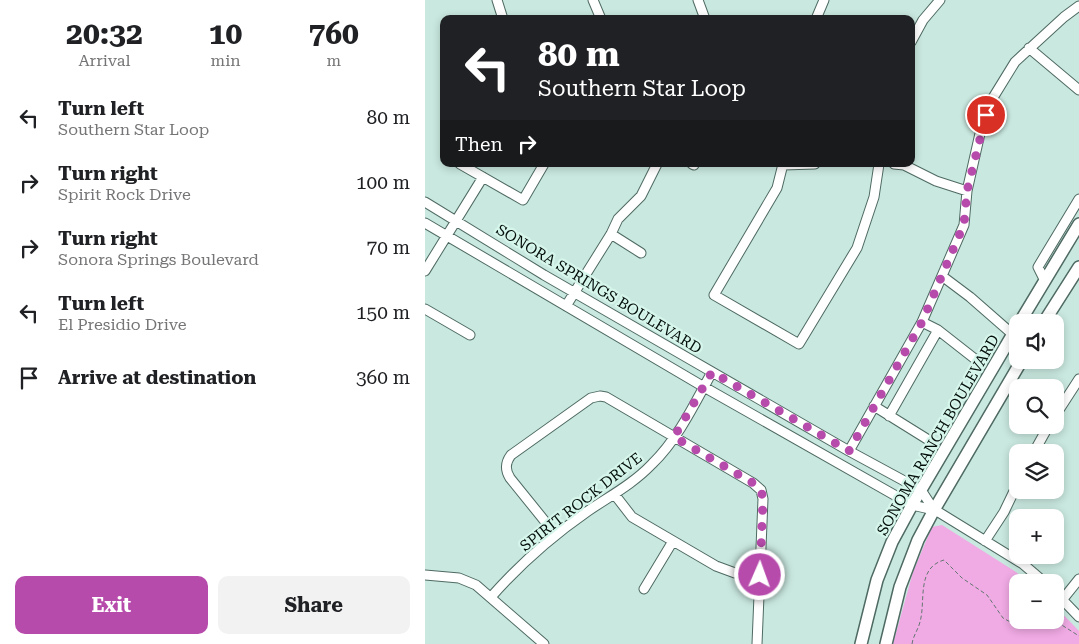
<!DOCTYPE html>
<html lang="en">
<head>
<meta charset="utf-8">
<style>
	:root { --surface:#fff; --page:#f2f2f2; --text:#202124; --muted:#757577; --accent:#b74bab }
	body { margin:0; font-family:"Roboto Serif",serif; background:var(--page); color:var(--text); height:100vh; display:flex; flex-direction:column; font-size:19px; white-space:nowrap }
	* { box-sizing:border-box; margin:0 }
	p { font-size:16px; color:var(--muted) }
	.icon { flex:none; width:28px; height:28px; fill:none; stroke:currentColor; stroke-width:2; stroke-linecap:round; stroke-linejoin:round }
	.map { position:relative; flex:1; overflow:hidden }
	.details { display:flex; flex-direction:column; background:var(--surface); width:425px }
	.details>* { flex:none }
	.guide { position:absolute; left:15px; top:15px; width:475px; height:152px; border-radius:10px; box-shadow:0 2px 8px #0003; background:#202124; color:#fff; overflow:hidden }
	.buttons { position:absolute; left:584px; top:314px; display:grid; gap:10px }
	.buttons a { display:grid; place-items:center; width:55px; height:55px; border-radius:10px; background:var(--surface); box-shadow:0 2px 8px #0003; font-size:25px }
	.pin { position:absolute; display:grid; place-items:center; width:42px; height:42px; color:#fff; margin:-21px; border:2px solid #fff; border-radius:50%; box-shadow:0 1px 5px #0007 }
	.me { position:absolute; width:55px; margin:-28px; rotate:2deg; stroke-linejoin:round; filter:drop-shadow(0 0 4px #0008) }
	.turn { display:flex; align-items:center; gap:18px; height:105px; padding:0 15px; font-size:22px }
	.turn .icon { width:65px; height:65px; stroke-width:2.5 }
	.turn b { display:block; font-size:35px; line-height:42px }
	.then { display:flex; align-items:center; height:48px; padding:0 15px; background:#0003; gap:10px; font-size:19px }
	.eta { display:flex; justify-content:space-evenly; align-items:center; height:85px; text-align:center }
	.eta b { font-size:30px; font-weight:700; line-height:35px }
	.cta { display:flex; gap:10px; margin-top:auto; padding:10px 15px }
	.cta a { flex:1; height:58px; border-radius:10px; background:var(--accent); color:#fff; font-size:20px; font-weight:700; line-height:58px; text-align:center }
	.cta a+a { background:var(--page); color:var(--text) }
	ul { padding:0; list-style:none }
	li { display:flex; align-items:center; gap:15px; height:65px; padding:0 15px }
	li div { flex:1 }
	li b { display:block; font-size:19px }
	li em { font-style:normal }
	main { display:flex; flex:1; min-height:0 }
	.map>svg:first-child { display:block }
</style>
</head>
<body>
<main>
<section class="details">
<div class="eta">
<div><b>20:32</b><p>Arrival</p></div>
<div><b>10</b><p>min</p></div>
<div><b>760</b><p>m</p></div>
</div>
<ul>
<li><svg class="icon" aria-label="left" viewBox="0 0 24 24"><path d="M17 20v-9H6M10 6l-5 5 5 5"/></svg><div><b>Turn left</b><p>Southern Star Loop</p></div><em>80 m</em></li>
<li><svg class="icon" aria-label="right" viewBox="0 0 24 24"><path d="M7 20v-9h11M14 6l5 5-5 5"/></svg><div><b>Turn right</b><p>Spirit Rock Drive</p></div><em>100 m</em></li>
<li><svg class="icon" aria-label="right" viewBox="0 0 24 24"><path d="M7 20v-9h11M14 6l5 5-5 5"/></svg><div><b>Turn right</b><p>Sonora Springs Boulevard</p></div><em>70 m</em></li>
<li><svg class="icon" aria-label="left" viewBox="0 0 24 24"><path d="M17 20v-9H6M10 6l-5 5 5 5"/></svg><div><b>Turn left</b><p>El Presidio Drive</p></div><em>150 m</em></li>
<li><svg class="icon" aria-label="arrive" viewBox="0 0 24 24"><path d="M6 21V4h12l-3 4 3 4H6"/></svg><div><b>Arrive at destination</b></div><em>360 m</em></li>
</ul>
<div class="cta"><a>Exit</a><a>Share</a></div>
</section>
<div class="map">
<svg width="654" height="644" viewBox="0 0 654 644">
	<rect width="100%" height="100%" fill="#c9e8df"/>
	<path fill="#f0aae4" d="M517,525L591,572L603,582H592V620H630V606L654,631V644H468L488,572L507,527Z"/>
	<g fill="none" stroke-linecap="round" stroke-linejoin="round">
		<defs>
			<path id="minor" d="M72,0L78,19
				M168,0L176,19
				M273,0L280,19
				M391,19L399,0
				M486,42L498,20L515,0
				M604,48L654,90
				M35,164L98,200L119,164
				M267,164L269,165
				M358,164L352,188L289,295L374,344L432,248L449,197L454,164
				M469,164L479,165L511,181L542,191
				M358,165L390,164
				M0,202L119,275L424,451L496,490L509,510
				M0,223L279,387L487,505L509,510L515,513L598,564L619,582
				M186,234L216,253
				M0,271L58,177
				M517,276L545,297L592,338
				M620,281L613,267L654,199
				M141,306L186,234L193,219L216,196L232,164
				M0,309L45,335
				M513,330L550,359
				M449,406L502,439
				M464,416L513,330L497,322
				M630,416L654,379
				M424,451L497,322L539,225L542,191L556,129L566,101L590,62L639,17L654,6
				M609,452L624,425
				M190,495L207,517L291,566L310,573L335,575
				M131,535L85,478C80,470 80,463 86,455L166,398L175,396L181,397L328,483L336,490L338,499L332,644
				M560,541L579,512L592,485
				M0,575L34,578L51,585L119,644
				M219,589L248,541
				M630,592L654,617
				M66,597C95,564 127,536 163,511C185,496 208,484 227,464C253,439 270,403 287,372
				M638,599L654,579"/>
			<path id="major" d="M595,322L654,224
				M619,322L654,267
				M436,644L452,580L467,542L487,505L592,327
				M461,644L475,587L493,540L509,510L597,360"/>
		</defs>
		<use href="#minor" stroke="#4e6a62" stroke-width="11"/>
		<use href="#major" stroke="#4e6a62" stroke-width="14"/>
		<path stroke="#637771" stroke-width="1" stroke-dasharray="4 2.5" stroke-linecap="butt" d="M630,323L634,316
			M487,644C488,636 493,630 495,622C501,601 491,568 519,560L537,578L562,595L578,618L589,624L632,622L654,636"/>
		<use href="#minor" stroke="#fff" stroke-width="9"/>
		<use href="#major" stroke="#fff" stroke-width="11"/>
	</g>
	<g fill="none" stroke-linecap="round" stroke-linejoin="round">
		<path stroke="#b74bab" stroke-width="9" stroke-dasharray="0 16.2" d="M335,575L338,499L336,490L328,483L249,437L287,372L424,451L497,322L539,224L542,191L561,115"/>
	</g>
	<g text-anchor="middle" stroke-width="4.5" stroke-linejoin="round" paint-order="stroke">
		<g font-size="15" fill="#040e0b" stroke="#d6f6ec">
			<text transform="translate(174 289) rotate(31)" y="5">SONORA SPRINGS BOULEVARD</text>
			<text transform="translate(513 435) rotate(-60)" y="5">SONOMA RANCH BOULEVARD</text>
			<text transform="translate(156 502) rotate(-38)" y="5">SPIRIT ROCK DRIVE</text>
		</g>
	</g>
</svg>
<div class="buttons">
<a><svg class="icon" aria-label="sound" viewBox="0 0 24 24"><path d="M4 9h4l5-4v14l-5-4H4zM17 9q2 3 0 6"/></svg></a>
<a><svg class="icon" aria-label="search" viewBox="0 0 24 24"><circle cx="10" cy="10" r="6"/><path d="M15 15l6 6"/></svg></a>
<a><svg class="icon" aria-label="layers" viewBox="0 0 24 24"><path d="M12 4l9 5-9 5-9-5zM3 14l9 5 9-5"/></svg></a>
<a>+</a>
<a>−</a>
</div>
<div class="pin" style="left:561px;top:115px;background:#d93025"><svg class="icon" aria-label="arrive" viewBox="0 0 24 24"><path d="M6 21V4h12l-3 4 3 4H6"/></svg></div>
<svg class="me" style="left:335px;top:575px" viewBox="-20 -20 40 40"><circle r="17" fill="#b74bab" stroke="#fff" stroke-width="3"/><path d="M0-11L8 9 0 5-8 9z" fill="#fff"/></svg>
<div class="guide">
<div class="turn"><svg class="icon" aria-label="left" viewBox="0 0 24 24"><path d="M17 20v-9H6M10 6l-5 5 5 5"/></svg><div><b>80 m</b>Southern Star Loop</div></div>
<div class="then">Then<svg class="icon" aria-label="right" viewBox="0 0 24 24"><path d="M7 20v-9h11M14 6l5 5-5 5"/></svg></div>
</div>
</div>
</main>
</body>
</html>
